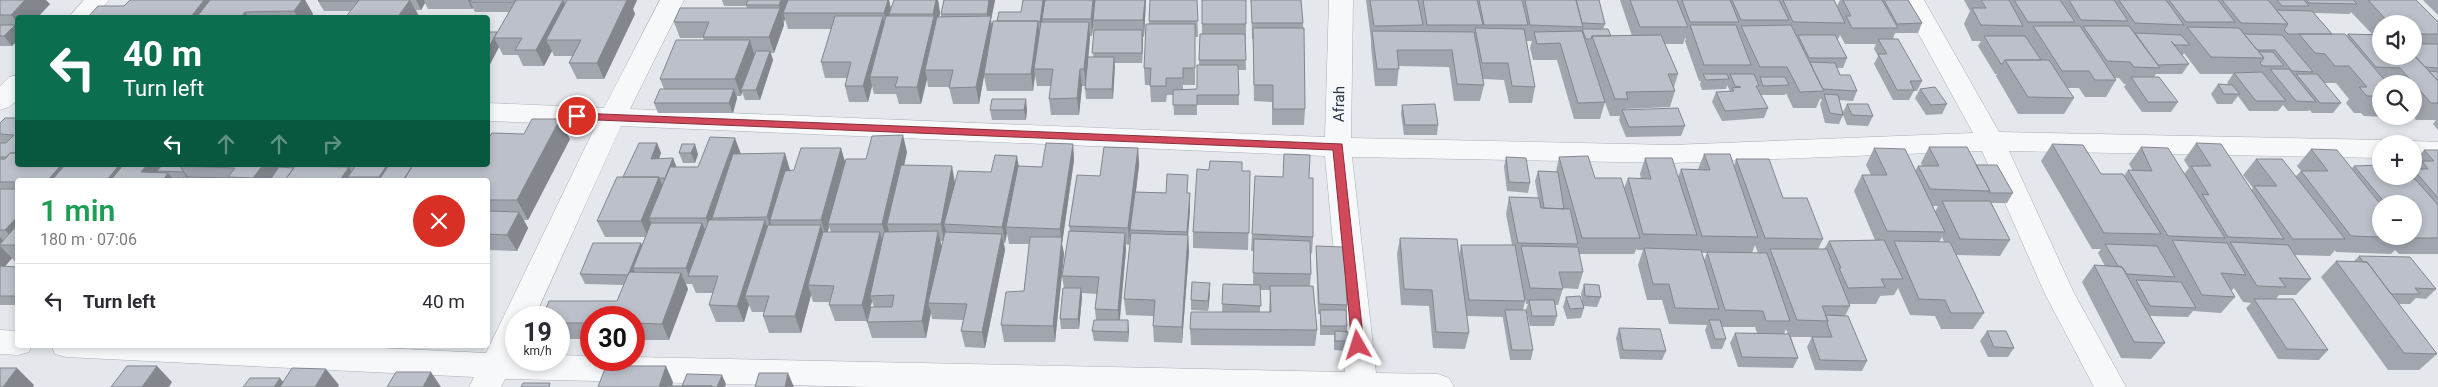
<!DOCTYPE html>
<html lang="en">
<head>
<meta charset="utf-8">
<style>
	:root { --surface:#fff; --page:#f7f7f7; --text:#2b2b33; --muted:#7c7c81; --line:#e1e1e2 }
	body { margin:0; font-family:Roboto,sans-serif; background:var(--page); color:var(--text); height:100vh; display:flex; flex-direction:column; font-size:19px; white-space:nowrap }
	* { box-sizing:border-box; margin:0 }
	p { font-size:16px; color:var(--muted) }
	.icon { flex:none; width:28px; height:28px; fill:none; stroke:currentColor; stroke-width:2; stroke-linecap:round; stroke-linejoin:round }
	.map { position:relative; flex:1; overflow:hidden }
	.sheet { position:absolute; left:15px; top:178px; width:475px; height:170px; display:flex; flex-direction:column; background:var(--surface); border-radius:5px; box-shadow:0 2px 8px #0003 }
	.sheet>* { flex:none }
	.banner { position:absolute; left:15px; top:15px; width:475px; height:152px; border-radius:5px; box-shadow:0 2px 8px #0003; background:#0b6e4f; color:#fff; overflow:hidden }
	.fabs { position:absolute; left:2372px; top:15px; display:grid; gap:10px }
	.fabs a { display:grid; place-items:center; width:50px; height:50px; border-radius:50%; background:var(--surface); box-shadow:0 2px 8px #0003; font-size:25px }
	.speed { position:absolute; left:505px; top:306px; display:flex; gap:10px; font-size:25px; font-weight:700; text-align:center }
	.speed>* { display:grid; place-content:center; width:65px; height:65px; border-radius:50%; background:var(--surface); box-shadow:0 2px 8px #0003; line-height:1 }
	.speed small { font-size:12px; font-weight:400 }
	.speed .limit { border:8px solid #d22; background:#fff; color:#111 }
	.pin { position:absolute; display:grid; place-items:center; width:42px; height:42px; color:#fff; margin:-21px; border:2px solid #fff; border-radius:50%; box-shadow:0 1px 5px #0007 }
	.me { position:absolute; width:55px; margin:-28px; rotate:354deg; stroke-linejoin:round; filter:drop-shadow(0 0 4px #0008) }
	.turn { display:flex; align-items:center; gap:18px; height:105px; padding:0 25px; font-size:22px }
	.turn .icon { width:65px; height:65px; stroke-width:2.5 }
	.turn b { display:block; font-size:35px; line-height:42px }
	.lanes { display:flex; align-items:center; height:48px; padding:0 25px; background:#0003; justify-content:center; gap:25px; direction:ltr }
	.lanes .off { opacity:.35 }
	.round { display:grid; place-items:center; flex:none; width:52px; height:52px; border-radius:26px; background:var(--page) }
	.headline { display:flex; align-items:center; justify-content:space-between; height:85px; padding:0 25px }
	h1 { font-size:30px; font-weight:600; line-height:38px; color:#1e9e55 }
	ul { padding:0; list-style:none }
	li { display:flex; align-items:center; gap:15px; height:75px; padding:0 25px; border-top:1px solid var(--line) }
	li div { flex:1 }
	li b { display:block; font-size:19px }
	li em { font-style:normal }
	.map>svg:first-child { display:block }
</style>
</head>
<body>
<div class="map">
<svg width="2438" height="387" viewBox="0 0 2438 387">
	<rect width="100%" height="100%" fill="#e4e7ec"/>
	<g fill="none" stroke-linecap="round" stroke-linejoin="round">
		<defs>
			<path id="street" d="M84,0H109L94,18H68Z
				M660,0H684L630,109L1325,137L1329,0H1353L1351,138L1672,145L1973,133L1900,0H1924L1999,132L2381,140L2391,144H2381V158L2009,151L2074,293L2126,387H2094L2045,294L1982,151L1672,163L1352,157L1376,373L1438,374L1449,378L1454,387H872L505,379L501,387H469L474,377L66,357L55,354L51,345H319L486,353L596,125L488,121V103L604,108ZM621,126L1325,156L1345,372L634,357V360H591V356L559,355V360H516V318H534Z
				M18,75V99L9,107L0,110V86L9,77Z
				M2414,141L2438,142V160L2414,159V144H2404Z
				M0,330L18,331V345H32L29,352L18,355L0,354Z"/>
		</defs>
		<use href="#street" stroke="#a9aeb7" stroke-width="1"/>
		<use href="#street" fill="#f7f8fa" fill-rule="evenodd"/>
	</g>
	<path fill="#a1a5ae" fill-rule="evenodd" d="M0,0L50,4L37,18H18V40L12,46H0Z
		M305,0L313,14L311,18H87L124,6Z
		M319,0H637L633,9L635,14L604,79H577L569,63L572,56H554L552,51L544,66H523L518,55H503L499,47L488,68V32L498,33L509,12H475L473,8L472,9H428L425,3L421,10H416L419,16L351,11H324L318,1Z
		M722,0H889L891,9L894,0H938L940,13L939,17H941V14L944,0H995L991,20L992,27L997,21L1021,12L1023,0H1146L1144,37H1143L1142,63H1114L1113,99H1086L1085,86H1082L1079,115H1051L1049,99L1051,86H1037L1035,75L1033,91H987L984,76L979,104H953L949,87H928L927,79L921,104H899L896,94H874L872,86L868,102H849L845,86L847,78H825L821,62L831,29H788L785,19L784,22V25L774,53H771L773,60L760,100H745L742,92L741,96H737V98L733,113H658L654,103L664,89L660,79L704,40L703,38H680L674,22L747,8L746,6H724ZM1093,26L1094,35L1093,57H1088L1090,36H1092Z
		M1150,0H1197L1198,37H1195V85H1183V89H1197L1199,65L1200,34H1202V0L1246,24V40H1245L1246,70H1238L1239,105H1197V115H1174L1173,95H1167L1166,102H1151L1150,85H1145L1144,68L1149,24Z
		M1251,0H1301L1303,23L1305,109L1304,125H1272V102L1254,101L1253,39H1252Z
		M1366,0H1599L1605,24L1603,29L1611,36H1632L1620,0H1834L1837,6L1840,0H1908L1922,23L1918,33H1895L1893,39L1922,81L1917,91H1914L1909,100H1893L1874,64L1878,56L1874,49L1876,44H1845L1840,35L1838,39H1837L1847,58L1843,68H1837L1840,75L1857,91L1853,101L1839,100L1843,112L1847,104L1873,116L1868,126L1847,125L1843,115L1839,124L1825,123L1820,104L1822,99H1820L1816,108H1793L1786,93L1785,95H1761L1768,108L1764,118L1722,121L1712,102L1716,92L1730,91L1727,85L1726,89L1702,90L1700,84L1701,81H1699L1685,41L1686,38H1685L1683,44H1665L1678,74L1674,87L1675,91L1670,107L1625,109V110L1685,126L1681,136L1626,137L1619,120L1620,116H1610L1601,92L1605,102L1600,119H1574L1557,60H1533L1530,48L1532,41H1527L1526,37L1535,87L1532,103H1509L1504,80L1483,79L1484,85L1480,101H1454L1449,67L1399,66L1397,86H1375L1371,47V39Z
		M1964,0H2416L2437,21L2438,20V130L2433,124L2436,120H2416L2413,116L2414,84H2381V116L2388,117L2364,116L2361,113H2354L2346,103L2349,99L2336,83H2324L2341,103L2333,113H2312L2310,110L2308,111H2288L2283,105L2278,111H2249L2238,96L2232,104H2217L2211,94L2218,84L2229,85L2227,83L2233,74H2200L2184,53L2183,55H2182L2189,64L2182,74H2156L2154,77L2178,102L2171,112H2142L2124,87L2126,84H2124L2119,78H2115L2116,80L2106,97H2085L2079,88H2067L2074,98L2064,114H2018L1996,76L1997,74H1995L1978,46L1981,41H1972L1964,24L1970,11ZM2351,12L2372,34H2348L2346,36L2332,34L2314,13L2350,14ZM2381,24H2414V56H2381Z
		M2423,0H2438V15Z
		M1920,89L1947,104L1942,114L1926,115L1915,98Z
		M1402,105L1438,125L1437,135H1404L1401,114Z
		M1027,109L1026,120H992L990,110Z
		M18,118V165H488L570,139L528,220H524L528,228L517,251L488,250V180H18V262H15L12,258L5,267H18V305H0V123Z
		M657,143L661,153L659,159L673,158L676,167H698L741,154L790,170V171L794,170L907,152L904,165L955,183L991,172L1019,166L1042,167L1073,144L1074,160L1062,244L1064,254L1055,342H1004L1001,325L1024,291L1029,244H1009L1007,233L1005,243H1004L1005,250L985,348L965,347L961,331L963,320L932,319L931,312L926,338H872L867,322L874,307L872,301L867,321H835L829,305L830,302H813L811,295L801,333H769L763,316L764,312H752L749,305L744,322H716L709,305L713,293H696L692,284H686L688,289L669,340H634V318H591V339H559V318L617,301L624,285L585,284L580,274L642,245L645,237H605L597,221L623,177ZM829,227L831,232H828ZM940,241H943L942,247Z
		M2196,143L2251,190L2253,188L2243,175L2256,159L2296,176L2301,171L2297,166L2311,149L2352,168L2354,166L2405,178L2406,176H2414V162L2424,150H2438V254H2399L2395,250L2391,254L2336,252L2335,250L2330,256L2295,255L2311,279L2296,295H2279L2276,299L2328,350L2319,360L2278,359L2246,308L2251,303L2243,302L2234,288L2231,291L2235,297L2221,313L2193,311L2188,317L2150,316L2165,343L2151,359L2121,358L2082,282L2094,265L2105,266L2098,253L2101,249H2092L2041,161L2052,144L2101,174L2124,176L2128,170L2133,171L2129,164L2141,147L2184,174L2189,168L2184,160ZM2381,204H2414V236H2381Z
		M682,144L698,154L695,163H683L679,153Z
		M1929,147L1976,165L2013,193L2007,203H1991L2010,240L2000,256L1956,255L1984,313L1973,329H1941L1935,316L1910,315L1898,288L1894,295L1880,296L1876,304H1849L1850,306L1845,316L1867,361L1862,371L1815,370L1807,347L1812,337H1791L1798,358L1793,368L1738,367L1730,343L1735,333H1757L1755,327H1722L1726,339L1722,349H1711L1705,330L1707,325L1669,324L1662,300H1647L1638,265L1643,250H1637V248L1634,254H1579L1583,272L1578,289L1563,288L1558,305H1555L1557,316L1554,326H1530L1526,309L1528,304H1526L1525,299V301L1523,310L1533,350L1531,360H1510L1503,319V317L1467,316L1469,333L1465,349L1433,348L1429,306L1401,305L1397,254L1400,238L1459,256L1461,245H1512L1506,214L1509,197L1538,198L1535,181L1538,171L1556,172L1559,157L1595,178L1624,188L1628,178L1641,179L1640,174L1645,158L1678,177L1681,169H1698L1704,154L1734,166L1736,159L1783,198L1823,239L1818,249H1824L1829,241L1875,240L1854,191L1862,175H1871L1866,165L1874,148L1915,171L1918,166H1922L1921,163ZM1933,206H1938L1935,212ZM1942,237L1944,242H1939ZM1755,245L1758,253H1752ZM1701,253H1707L1704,260ZM1786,329L1788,334H1784Z
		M1138,148L1139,165L1136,192L1190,193V210L1188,235L1189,251L1182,343L1154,342L1153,326V316L1126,315L1124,299L1131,240L1130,235L1129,245L1125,244L1126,250L1120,320L1129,330L1128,342L1094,341L1092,331L1096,320L1095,309L1097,294L1082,293V297L1079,329H1061L1060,319L1064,288L1062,276L1070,232L1069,226L1100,176Z
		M1506,157L1530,183L1528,193L1507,191L1504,167Z
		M1250,171L1248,250L1193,248V232Z
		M1309,178L1313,237L1312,254L1311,253V274L1310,286L1317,330L1315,346L1191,345L1190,329L1222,312L1223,284H1253L1254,251H1251L1252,234ZM1260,290H1270L1269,312H1260Z
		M1316,246L1347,305V332L1348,341L1347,351L1334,350V335H1320V314H1318L1316,256Z
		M2359,256L2436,289L2426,299L2416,298L2410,304H2399L2437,354L2419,370H2388L2321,277L2336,261H2354Z
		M1584,284L1601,297L1597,307L1583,306L1584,308L1581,318L1567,319L1563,307L1566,297L1582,301L1581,294Z
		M1210,293L1208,311L1191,310V300Z
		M1619,328L1666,351L1662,360L1620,359L1616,338Z
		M1987,331L2014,348L2008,357H1988L1980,341Z"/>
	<path fill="#83868d" d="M25,0H46L50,4L37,18H18V23L11,15Z
		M204,0H215V18H190Z
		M302,0H305L313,14L311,18H298L294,11Z
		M410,0L419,17L418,18H397Z
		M416,0H424L425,3L421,10Z
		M468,0H478L470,2L473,8L472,9Z
		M563,0L570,16L546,40L552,51L544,66L536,50Z
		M627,0H637L633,9L635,14L604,79L597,63Z
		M781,0H792L783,13L785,19L784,22L779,5Z
		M888,0H889L892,14H889L891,19L888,29L884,13Z
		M936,0H938L940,13L937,30L925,70L927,79L921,104L917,87L934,16L933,14Z
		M989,0H995L991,20L993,33L984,74V76L979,104L976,87L989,25L987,14Z
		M1043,0H1045L1041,32L1040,22Z
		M1093,0H1096L1093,20V26L1092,36L1091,19Z
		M1145,0H1146L1144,37L1143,20Z
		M780,8L784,25L774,53L769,37Z
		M245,12L249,18H240Z
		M883,16L886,33L870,77L872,86L868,102L863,86Z
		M1038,21L1040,38L1034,69L1035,75L1033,91L1031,74Z
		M1089,22L1090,38L1086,86L1084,69Z
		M15,25L18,28V40L12,46L4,36Z
		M1142,30L1143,40L1142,63Z
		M497,32L494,38L499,47L488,68V49Z
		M750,40L755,57L741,90L742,92L741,96L735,79Z
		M770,51L773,60L760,100L756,90Z
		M1114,57L1115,67L1113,99L1112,89Z
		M1080,69L1082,86L1079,115L1077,98Z
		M734,89L737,98L733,113L729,103Z
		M1026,99L1027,109L1026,120L1024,110Z
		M560,119L570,139L528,220L517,200Z
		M903,135L907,152L891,224H887L889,232L887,241L882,224Z
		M735,138L741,154L712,218L715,227L712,235L706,218Z
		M657,143L661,153L655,169L651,159Z
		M695,144L698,154L695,163L691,153Z
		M1073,144L1074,160L1062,244L1064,254L1055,342L1053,326L1061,239L1060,229Z
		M841,148L846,165L828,224L829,227L826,237L821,220Z
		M1138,148L1139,165L1131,230H1130L1129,245L1128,228Z
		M785,153L790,170L776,220H770L773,230L772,234L767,217Z
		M1017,156L1020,173L1006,227L1007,233L1005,243L1002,227Z
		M673,158L677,168L665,178Z
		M61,165H88L76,180H48Z
		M119,165H173L157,171L163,178L134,180H107Z
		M263,165H282L284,168L276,180H255L253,178Z
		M387,165H408L380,180L379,177Z
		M952,166L955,183L944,224L946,231L944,241L941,224Z
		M349,167L355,177H348L350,180H340Z
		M183,171L191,180H189L183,172Z
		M168,173L174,180H163Z
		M659,177L666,194L649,218L653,226L648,237L641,221Z
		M1190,193V210L1187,248V232Z
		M519,212L528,228L517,251L507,235Z
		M18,216V243L5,230Z
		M765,220L770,236L745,296L749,305L744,322L737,306Z
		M702,223L709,239L689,276L686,268Z
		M821,225L826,242L808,285L811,295L801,333L795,316Z
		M938,231L942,248L928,303L931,312L926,338L922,321Z
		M880,232L884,248L870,296L872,301L867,321L862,305Z
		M1125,233L1126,250L1119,326L1118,310Z
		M1002,234L1005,250L985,348L982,332Z
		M1188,235L1189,251L1182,343V327Z
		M0,237L8,245H0Z
		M641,243L645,253L633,268L636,276L628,275Z
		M0,246L12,258L0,272Z
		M681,273L688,289L669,340L662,324Z
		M1210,283V293L1208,311V301Z
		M1081,288L1082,297L1079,329L1078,319Z
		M1128,320L1129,330L1128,342Z
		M157,366L172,382L169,387H142Z
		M666,366L673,382L672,387H659Z
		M17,368L34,385L33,387H3Z
		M326,369L339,385L338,387H315Z
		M431,372L441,387H423Z
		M788,373L794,387H785Z
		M722,375L726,384L725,387H717Z
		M280,378L287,387H274Z"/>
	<path fill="#bbc0ca" stroke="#83868d" d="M0,0H25L11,15H0Z
		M130,0H204L190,18H87L98,6H124Z
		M210,0H302L294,11L245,12L240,18H196Z
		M319,0H359L358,1H318Z
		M359,0H410L397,18H345Z
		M471,0H516L515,2H470Z
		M516,0H563L536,50H515L522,38H494Z
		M567,0H627L597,63H569L581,40H546Z
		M748,0H781L779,5H746Z
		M788,0H888L884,13H783Z
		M894,0H936L933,14H889Z
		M944,0H989L987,14H941Z
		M1023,0H1043L1040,22H1038V21H997L999,12H1021Z
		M1045,0H1093L1091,19H1042Z
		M1095,0H1145L1143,20H1093Z
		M1150,0H1197L1198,21H1149Z
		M1202,0H1246V24H1202Z
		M1251,0H1301L1303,23H1252Z
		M1370,0H1418L1423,25L1374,26Z
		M1423,0H1477L1483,25H1427Z
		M1479,0H1522L1528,25H1484Z
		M1525,0H1576L1583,27L1530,25Z
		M1576,0H1599L1605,24L1582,23Z
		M1630,0H1677L1688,27H1640Z
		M1682,0H1730L1739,22H1690Z
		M1732,0H1779L1789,20H1741Z
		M1783,0H1834L1845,23L1793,22Z
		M1843,0H1882L1898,28H1852L1846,16H1851Z
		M1884,0H1908L1922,23L1897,24Z
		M1981,0H2009L2023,26L1981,25L1972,8H1986Z
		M2014,0H2060L2075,22H2028Z
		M2069,0H2114L2128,21L2081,20Z
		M2119,0H2166L2184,25L2135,23Z
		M2169,0H2218L2235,22H2186Z
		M2222,0H2268L2288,24L2241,23Z
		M2277,0H2304L2309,6H2282Z
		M2306,0H2353L2357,4L2309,3Z
		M2368,0H2416L2438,22V34H2414V24H2390Z
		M680,8H780L769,37H703L709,22H674Z
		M2276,10L2312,11L2332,34H2288L2284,30L2288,24Z
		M404,16L437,17L402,18Z
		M835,16H883L863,86H845L851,62H821Z
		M886,16H934L917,87H895L898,77H870Z
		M991,16L976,87L949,88L953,70H925L937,17Z
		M993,21H1038L1031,74H984Z
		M1041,22H1089L1084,69H1080L1077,98L1049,99L1053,69H1034Z
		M1146,24H1195V68H1183V78H1166V86H1150L1151,68H1144Z
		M0,25H15L4,36H0Z
		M1690,25H1736L1751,65H1704Z
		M1791,25L1824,91L1800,92L1787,67H1760L1741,26Z
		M2033,26H2080L2116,80H2095L2089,71H2062Z
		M2083,26H2129L2160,68L2134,67L2130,62L2107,61Z
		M2187,27L2239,28L2264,58L2211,57Z
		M1253,28H1304L1305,109H1273V85H1254Z
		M1475,28L1524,29L1535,87L1512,86L1508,63H1482Z
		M1582,29H1608L1611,36H1592L1591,39H1586Z
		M1094,30H1142V53H1092Z
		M1372,31L1474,32L1484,85L1457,84L1452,50H1397L1399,69H1377Z
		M1582,31L1605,102L1578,103L1560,43L1537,44L1534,32Z
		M488,32H497L488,49Z
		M2135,33L2181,35L2190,45H2175L2171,41L2189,64L2158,65Z
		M1200,34H1245L1246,60H1199Z
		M2244,34L2282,35L2313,72L2292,71L2275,50H2257Z
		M2299,34H2345L2388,84H2381V100H2377L2375,96H2367L2359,87H2367L2349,66H2335L2325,54L2315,53Z
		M2348,34L2381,35V56H2414V55L2438,81V103H2431L2400,68L2376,67Z
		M1661,35L1678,74H1668L1675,91L1626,92L1628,99H1615L1592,36Z
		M1798,35H1835L1847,58H1809Z
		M1984,36H2025L2041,60H2005L2002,64H2001Z
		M1878,39H1898L1922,81H1910L1914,90H1897L1878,54H1887Z
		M676,40H750L735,79H660Z
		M2414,44H2438V68L2425,67L2414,55Z
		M756,51H770L756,90H741Z
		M2259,52H2273L2284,66H2263L2260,63L2264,58Z
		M1088,57H1114L1112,89H1085Z
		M2005,60H2049L2074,98L2028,97Z
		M1810,62L1835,63L1840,75H1850L1857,91L1823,89L1814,72Z
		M1197,65H1238L1239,95H1197V105H1173V90L1197,89Z
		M2270,69H2289L2316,102L2296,101Z
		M2429,71L2438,72V81Z
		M2262,72L2286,101H2256L2234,73Z
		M1703,74H1727L1729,79L1706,80Z
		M1730,74H1754L1759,86H1756L1768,108L1725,111L1716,92L1734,91L1732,88L1741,87L1735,86Z
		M2296,74H2317L2341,103H2320Z
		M1760,77H1785L1789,85L1763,86Z
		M2131,77H2159L2178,102H2148Z
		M2385,80H2390L2393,84H2388Z
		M2218,84L2232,85L2240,94H2224Z
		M1935,87L1947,104L1931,105L1920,89Z
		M660,89H734L729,103H654Z
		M1824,94L1838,95L1843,115L1830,113Z
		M992,99H1026L1024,110H990Z
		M1435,104L1438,125H1405L1402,105Z
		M1847,104H1868L1873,116L1852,115Z
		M1678,108L1685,126L1629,127L1622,110Z
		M5,118H18V153H10L6,157H0V143H6L14,135L0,134V123Z
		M532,119H560L517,200H488V180H404L413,165H488V139L492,133L524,134Z
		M903,135L882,224H828L846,159H866L872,136Z
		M710,137L735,138L706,218H649L670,167H698Z
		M639,143H657L651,159L673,158L665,178H658L659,177H623Z
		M1046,143L1073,144L1060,229L1006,227L1018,166L1042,167Z
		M2196,143L2221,144L2284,239L2228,237L2202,194L2209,195L2191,166H2211Z
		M682,144H695L691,153H679Z
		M2052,144L2083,145L2101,174H2123L2161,234L2104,233Z
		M1104,147L1138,148L1128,228L1069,226L1077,175L1100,176Z
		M1929,147H1967L1990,191L1930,189L1918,166H1939Z
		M2141,147L2168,148L2225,238L2168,236L2128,170L2152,171Z
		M801,148H841L821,220H770L785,171L794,170Z
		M1874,148L1905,149L1945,232L1887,231L1862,175H1887Z
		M2311,149L2337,150L2381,205V236H2406L2407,238L2351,236L2301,171H2328Z
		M2424,150H2438V198L2414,170V169H2428L2422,161H2434Z
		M10,153H18V165H61L48,180H18V182H0V159H5Z
		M785,153L767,217L712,218L733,154Z
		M1284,154L1310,155L1309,178H1313V237L1252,234L1255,176L1283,177Z
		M1704,154H1730L1758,237L1702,236L1681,169L1710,170Z
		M995,155L1017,156L1002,227L944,224L958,171L991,172Z
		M1588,156L1595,178H1621L1640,238H1582L1559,157Z
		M1506,157L1526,158L1530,183L1509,182Z
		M1645,158H1672L1697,235L1643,234L1628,178L1651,179Z
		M1736,159H1769L1783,198H1807L1823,239L1765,238Z
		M2256,159H2282L2345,239H2293L2254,186H2277Z
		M1210,161L1242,162V171H1250L1249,233L1193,232L1197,169L1209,170Z
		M65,165H119L107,180H52Z
		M123,165H147L141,172L168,173L163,180H111Z
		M162,165H181L180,166L183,171V172L157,171Z
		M181,165H263L253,178L228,177L235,168L180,166Z
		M356,165H387L379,177H348Z
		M389,165H413L403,180H379Z
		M901,165L952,166L941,224H887Z
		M1976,165H1997L2013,193H1989L1990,191Z
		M2381,165V176H2404L2407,179H2415L2438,205V238H2415L2414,236V204H2386L2354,166Z
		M295,166L349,167L340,180H285Z
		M279,167L294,168L285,180H270Z
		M1538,171L1558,172L1564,209L1544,208Z
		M1167,174L1188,175L1187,193H1190L1187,232L1130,230L1135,192L1166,193Z
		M184,177L229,178L230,180H181Z
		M617,177H659L641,221H597Z
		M0,189H18V216L5,230H0Z
		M1509,197L1539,198L1541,208L1570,209L1578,244L1518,243Z
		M1942,201H1990L2010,240L1960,239Z
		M488,211L519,212L507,235L488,234Z
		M709,220H765L737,306L709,305L718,276H688Z
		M651,223H702L686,268H633Z
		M18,224V245H0V244Z
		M768,225H821L795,316H763L769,296H745Z
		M938,231L922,321L867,322L871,307H892L894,295L870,296L884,232Z
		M1069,231L1125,233L1118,310L1095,309L1099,277L1062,276Z
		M823,232H880L862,305H829L834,286L808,285Z
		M945,232L1002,234L982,332L961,331L967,304L928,303Z
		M1131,233L1188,235L1182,327L1153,326L1155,300L1124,299Z
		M1030,237H1062L1053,326L1001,325L1006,292L1024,291Z
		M1400,238L1457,239L1469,333L1436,332L1432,290L1404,289Z
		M1254,239L1310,241L1311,274L1253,273Z
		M1884,240L1903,279H1881L1885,287L1848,288L1839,268H1841L1829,241Z
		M2172,240L2227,243L2246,275L2221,273L2235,297L2202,295Z
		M1894,241L1950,242L1984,313H1951L1945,300L1919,299Z
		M2230,242L2288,245L2311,279L2279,278L2286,287L2257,286Z
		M593,243H641L628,275L580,274Z
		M2105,244L2157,246L2175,277L2127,274L2122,267L2118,266Z
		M1461,245H1515L1525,301L1469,300Z
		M1316,246L1344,247L1347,305L1319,304Z
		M1521,246L1578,247L1583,272H1559L1563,289L1530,288Z
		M1644,248L1701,250L1719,309L1675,308L1669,284H1653Z
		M1770,249H1827L1850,306H1822L1828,321L1797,320Z
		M1707,252L1767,253L1790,321H1766L1763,311L1725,310Z
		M2359,256L2410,257L2436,289L2415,288L2420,294H2391L2367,262H2363Z
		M2336,261L2367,262L2437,354L2404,353Z
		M2094,265L2122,267L2165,343L2134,342Z
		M0,266L18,267V291L16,293L18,296H0Z
		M629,272L681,273L662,324L634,323V318H591V323H559V318H542L549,301H617Z
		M2136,280L2181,282L2196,308L2150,306Z
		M1192,282L1210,283L1208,301L1191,300Z
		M1223,284L1260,285L1261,306L1222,304Z
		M1584,284L1599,285L1601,297L1585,296Z
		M1270,286H1313L1317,330L1190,329L1191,312H1271Z
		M1063,288H1081L1078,319H1060Z
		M1580,296L1584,308L1570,309L1566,297Z
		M2254,299H2293L2328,350L2287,349Z
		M1529,300H1554L1557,316H1532Z
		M1320,310H1346L1347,326H1321Z
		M1505,310H1526L1533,350H1512Z
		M1825,315L1848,316L1867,361L1820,360L1812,337H1832L1827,323L1828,321Z
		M1094,320H1128V332L1092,331Z
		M1709,320H1720L1726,339H1715Z
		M1619,328L1660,329L1666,351L1623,350Z
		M1335,331L1348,332V341H1335Z
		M1987,331H2006L2014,348L1994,347Z
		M1735,333L1789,334L1798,358L1742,357Z
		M127,366H157L142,387H111Z
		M606,366H666L659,387H598Z
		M0,368H17L3,387H0Z
		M292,368L326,369L315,387H280Z
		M396,372H431L423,387H387Z
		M759,373H788L785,387H755Z
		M687,374L722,375L717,387H713L712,386H682Z
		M250,378H280L274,387H243Z
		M523,383H550L549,387H521Z
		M667,386H712V387H666Z"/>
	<path fill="#d1495b" stroke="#882f3b" d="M577,113L1342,144L1364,345L1358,350L1352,345L1333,150L573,119V114Z"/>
	<g text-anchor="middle" stroke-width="4" stroke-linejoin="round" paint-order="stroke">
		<g font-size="15" fill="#2b3445" stroke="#f4f6f9">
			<text transform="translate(1339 104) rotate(-89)" y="5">Afrah</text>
		</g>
	</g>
</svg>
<div class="fabs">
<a><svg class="icon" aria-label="sound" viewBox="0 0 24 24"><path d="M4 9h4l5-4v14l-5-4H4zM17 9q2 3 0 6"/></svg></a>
<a><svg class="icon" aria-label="search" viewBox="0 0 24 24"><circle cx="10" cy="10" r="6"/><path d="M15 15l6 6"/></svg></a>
<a>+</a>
<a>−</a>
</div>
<div class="speed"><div>19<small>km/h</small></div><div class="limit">30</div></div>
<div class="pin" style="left:577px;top:116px;background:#d93025"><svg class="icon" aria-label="arrive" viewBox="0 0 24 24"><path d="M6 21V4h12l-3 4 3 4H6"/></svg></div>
<svg class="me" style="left:1358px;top:345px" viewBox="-20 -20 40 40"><path d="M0-17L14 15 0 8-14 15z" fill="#d1495b" stroke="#fff" stroke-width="4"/></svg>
<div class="banner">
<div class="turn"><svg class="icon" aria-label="left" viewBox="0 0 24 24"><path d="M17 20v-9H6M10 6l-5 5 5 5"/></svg><div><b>40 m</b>Turn left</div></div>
<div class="lanes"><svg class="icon" aria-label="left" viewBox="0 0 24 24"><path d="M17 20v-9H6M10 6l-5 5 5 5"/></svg><svg class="icon off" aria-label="ahead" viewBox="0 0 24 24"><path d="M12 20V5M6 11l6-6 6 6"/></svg><svg class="icon off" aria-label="ahead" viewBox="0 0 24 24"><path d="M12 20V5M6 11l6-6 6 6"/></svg><svg class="icon off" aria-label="right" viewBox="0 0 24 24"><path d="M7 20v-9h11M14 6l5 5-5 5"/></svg></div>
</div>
<section class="sheet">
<div class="headline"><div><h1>1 min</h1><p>180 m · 07:06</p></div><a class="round" style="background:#d93025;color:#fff"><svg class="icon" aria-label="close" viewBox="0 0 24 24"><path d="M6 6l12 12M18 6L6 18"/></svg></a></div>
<ul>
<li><svg class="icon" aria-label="left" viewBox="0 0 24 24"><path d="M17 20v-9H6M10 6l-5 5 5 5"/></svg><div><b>Turn left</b></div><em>40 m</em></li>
</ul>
</section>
</div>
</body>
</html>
